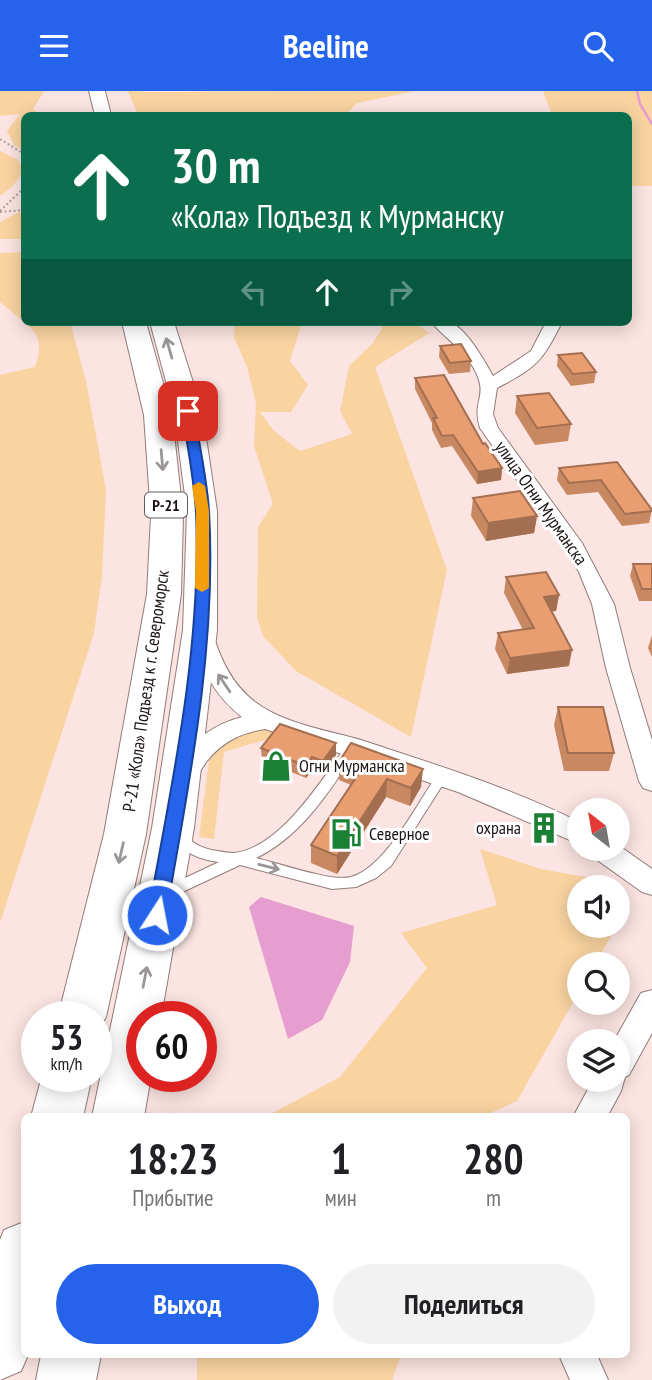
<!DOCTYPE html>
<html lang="ru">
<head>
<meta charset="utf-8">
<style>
	:root { --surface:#fff; --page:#f2f2f2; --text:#202124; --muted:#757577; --accent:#2563eb }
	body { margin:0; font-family:"PT Sans Narrow",sans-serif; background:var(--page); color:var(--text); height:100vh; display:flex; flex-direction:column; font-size:26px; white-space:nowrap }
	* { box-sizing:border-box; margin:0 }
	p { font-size:23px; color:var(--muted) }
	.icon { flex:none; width:38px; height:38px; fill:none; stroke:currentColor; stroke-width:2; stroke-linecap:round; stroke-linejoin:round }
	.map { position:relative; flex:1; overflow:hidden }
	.sheet { position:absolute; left:21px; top:1022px; width:609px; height:245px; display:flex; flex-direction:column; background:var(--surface); border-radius:10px; box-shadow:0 4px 18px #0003 }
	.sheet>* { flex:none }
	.banner { position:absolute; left:21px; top:21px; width:611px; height:214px; border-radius:10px; box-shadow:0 4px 18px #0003; background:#0b6e4f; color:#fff; overflow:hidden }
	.needle { width:46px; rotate:329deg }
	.buttons { position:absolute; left:567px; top:707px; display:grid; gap:14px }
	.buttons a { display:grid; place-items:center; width:63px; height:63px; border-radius:50%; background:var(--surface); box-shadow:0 4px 18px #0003; font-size:35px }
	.speed { position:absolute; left:21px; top:910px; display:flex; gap:14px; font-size:35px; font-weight:700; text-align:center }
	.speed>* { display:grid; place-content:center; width:91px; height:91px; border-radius:50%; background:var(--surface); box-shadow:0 4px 18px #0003; line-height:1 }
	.speed small { font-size:18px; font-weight:400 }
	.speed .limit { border:10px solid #d22; background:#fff; color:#111 }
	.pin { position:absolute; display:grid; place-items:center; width:60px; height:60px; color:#fff; margin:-30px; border-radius:14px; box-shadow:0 4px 10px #0006 }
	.me { position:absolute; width:77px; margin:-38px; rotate:11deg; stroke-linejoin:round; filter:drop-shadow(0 0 5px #0008) }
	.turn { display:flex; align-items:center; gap:24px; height:147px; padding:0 35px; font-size:32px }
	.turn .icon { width:91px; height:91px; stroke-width:2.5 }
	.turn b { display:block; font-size:49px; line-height:60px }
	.lanes { display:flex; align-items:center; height:66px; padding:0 35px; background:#0003; justify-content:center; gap:35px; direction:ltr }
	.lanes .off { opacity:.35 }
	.eta { display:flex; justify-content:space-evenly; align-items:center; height:119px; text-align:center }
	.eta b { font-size:42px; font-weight:800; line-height:49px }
	.button { display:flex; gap:14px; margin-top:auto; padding:14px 35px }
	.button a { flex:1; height:80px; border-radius:42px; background:var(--accent); color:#fff; font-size:28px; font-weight:800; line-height:80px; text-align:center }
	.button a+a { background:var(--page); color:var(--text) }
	header { display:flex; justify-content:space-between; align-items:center; height:91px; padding:0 35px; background:var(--accent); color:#fff; font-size:32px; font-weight:800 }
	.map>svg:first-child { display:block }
</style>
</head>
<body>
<header><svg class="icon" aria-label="menu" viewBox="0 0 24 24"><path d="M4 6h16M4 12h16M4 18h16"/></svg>Beeline<svg class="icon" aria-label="search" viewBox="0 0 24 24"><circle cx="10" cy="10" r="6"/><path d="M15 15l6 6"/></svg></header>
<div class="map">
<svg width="652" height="1289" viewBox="0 0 652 1289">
	<rect width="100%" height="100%" fill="#fbe4e1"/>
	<path fill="#f9d4a1" d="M0,0H44L33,18L41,24H24V60L14,54L7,40L20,23L0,25Z
		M128,0L149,1L415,0L357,12L346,24H138Z
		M543,0H652V95H628V24H552Z
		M0,60L17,68L24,80L12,96L0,105Z
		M19,121L24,122V148H0V131Z
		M24,161V231L0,211V162Z
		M25,231H70L86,290L106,399L102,485L94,542L0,832V284L35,276C42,254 41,246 25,231Z
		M235,231L302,232L290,270L308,294L291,321H260L274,340L300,360L352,343L340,320L349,275L372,253L386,231H414L429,242L375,276L447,479L411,646L296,580L263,545L257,527L258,436L273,413L254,355L256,312L247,276L234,246Z
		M260,635L282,644L224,661L214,748L199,746L210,663L220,649Z
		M480,758L541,778L597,788L600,796H579V835H613L614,840L595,873H579V901L517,1010L484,1025H267L340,986L427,877L401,842L497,814Z
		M197,1264H401L392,1289H197Z"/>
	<path fill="#e69dcf" d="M261,806L354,835L350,871L322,929L288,948L249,816Z"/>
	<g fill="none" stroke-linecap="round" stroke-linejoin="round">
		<path stroke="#e69dcf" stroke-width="2.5" d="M637,0L640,13L652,33"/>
		<defs>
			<path id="service" d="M349,655L355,660C331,700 299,747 256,767C278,772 331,791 351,786C385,777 417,713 437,684H445L447,687L445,690L391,775L376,787L356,796L332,798L240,774L176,804L171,806L166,804L164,800L166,796L219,771C201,769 183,762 173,746L175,742C177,742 179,741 180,741C186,741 189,748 193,751C200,756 209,759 218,760C223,761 229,762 234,762C280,757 320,691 345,657Z"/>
			<path id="minor" d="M431,231C436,231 444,230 449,231C466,236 485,271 493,285L531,260L546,231H562C542,271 537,276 497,297L493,323L498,337L582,452L614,513L630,577L652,649V700L643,697L639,690L606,577L592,513L579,481L562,453L480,337C473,315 483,307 480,293C474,266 448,250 431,231Z
				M202,537L210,539L213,544C222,571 232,593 255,611C286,634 328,639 364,650C437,674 511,697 579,731V753L458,701L265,638C241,642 223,650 207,670C203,675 199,684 193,687C188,690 183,688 177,687L173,680C189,652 211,634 242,626C214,605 201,576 191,544L194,539Z
				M618,754L652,778V804L642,801L593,766L590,758H618Z
				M652,899V942L629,984L625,986L621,1000L607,1026H573L593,989H618V950H614L641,902Z
				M559,1264H597L608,1289H570Z"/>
			<path id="primary" d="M89,0H105L111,24H95Z
				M122,231H146L172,324L183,425L181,503L146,743L106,926L96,942V926H58L104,743L147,503L151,425L144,324Z
				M150,231H174L202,320L217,420V539L194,737L161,926H142V985H151L144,1026H92L152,737L183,539L187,420L174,320Z
				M42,985H92L83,1026H31Z
				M24,1131V1264H28L21,1280L0,1289V1149L4,1139Z
				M41,1264H101L96,1289H36Z"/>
		</defs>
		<use href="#service" stroke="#917c7a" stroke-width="2"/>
		<use href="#minor" stroke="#917c7a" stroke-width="2"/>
		<use href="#primary" stroke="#917c7a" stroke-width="2"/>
		<path stroke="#af9e9c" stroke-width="2" stroke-dasharray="2 2.5" stroke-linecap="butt" d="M0,48L24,63
			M0,120L24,97
			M0,121L24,119"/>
		<use href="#service" fill="#fff" fill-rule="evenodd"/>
		<use href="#minor" fill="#fff" fill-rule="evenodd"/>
		<use href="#primary" fill="#fff" fill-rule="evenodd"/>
	</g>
	<path fill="#c88862" d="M440,255L471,270L470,281L449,283L439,266Z
		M558,264L596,281L594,292L571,295L557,275Z
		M415,287L502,377L501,389L477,393L452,355L441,357L432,339V332L415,298Z
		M517,305L571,333L568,350L535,354L515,322Z
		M617,371L652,419L649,432L622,435L598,401L567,404L557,389L559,377Z
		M473,407L537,425L534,442L486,450L471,425Z
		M633,473H652V510H639L630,485Z
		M506,486L559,504L556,520H551L569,575L507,583L495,558L498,542L523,539L504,502Z
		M652,544V566L648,557Z
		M558,616L614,662L609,680H564L554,634Z
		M261,657L336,664L323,682L313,678L306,687L262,669Z
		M339,671L421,696L410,715L386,706L337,783L311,772V754L351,694L339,689Z"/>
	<path fill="#a36f50" d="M502,377L501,389L477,393L478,381Z
		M537,425L534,442L486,450L488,432Z
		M559,504L556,520L541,522L544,506Z
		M572,559L569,575L507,583L510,567Z
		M336,652V664L323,682V670Z
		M312,666L313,678L306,687V675Z
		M423,678L421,696L410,715L411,697Z
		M387,688L386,706L337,783V765Z"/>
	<path fill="#e99e72" stroke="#a36f50" stroke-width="2" d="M461,253L471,270L450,272L440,255Z
		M582,262L596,281L573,283L558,264Z
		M444,284L483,353L485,352L502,377L478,381L453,344L442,345L433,327H437L415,287Z
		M549,302L571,333L537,337L517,305Z
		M617,371L652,419V420L625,423L601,389L569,392L559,377Z
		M520,400L537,425L488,432L473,407Z
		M633,473H652V498H642Z
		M546,481L559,504L544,506L572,559L510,567L498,542L534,537L506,486Z
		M558,616H603L614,662H568Z
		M280,633L336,652L323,670L312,666L306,675L261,657Z
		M351,652L423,678L411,697L387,688L337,765L311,754L361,679L339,671Z"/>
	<defs><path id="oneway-shaft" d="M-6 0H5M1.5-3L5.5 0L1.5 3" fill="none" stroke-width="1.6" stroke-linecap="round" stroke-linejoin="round" transform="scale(1.75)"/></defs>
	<g stroke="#999695">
		<use href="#oneway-shaft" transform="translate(169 257) rotate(-106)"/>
		<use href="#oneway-shaft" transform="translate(162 369) rotate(85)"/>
		<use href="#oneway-shaft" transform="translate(224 592) rotate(-124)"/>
		<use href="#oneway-shaft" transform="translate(121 762) rotate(103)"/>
		<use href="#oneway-shaft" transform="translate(269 776) rotate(14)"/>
		<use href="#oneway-shaft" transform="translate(145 886) rotate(-79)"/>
	</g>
	<path fill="#2563eb" stroke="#184099" stroke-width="2" d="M188,316L194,320C199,353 207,387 209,420C217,555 189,692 166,824L164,829L157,831L151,829L148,824C172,692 202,556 196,421C194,387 187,353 182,320Z"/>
	<path fill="#f59e0b" d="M199,391L205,395L209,420V497L202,501L195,497L196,420L192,395Z"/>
	<defs>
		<symbol id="shop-bare" viewBox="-9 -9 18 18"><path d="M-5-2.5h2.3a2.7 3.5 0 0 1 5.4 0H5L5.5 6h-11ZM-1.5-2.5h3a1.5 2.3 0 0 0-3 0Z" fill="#198034" stroke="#fff" stroke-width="2.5" paint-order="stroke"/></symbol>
		<symbol id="building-bare" viewBox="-9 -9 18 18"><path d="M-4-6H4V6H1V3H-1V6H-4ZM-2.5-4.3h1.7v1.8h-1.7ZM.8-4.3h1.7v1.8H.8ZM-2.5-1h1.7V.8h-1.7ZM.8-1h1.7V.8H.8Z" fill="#198034" stroke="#fff" stroke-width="2.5" paint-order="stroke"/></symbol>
		<symbol id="fuel-bare" viewBox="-9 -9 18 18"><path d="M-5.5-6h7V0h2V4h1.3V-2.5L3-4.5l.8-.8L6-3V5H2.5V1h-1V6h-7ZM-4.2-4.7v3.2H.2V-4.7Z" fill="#198034" stroke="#fff" stroke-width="2.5" paint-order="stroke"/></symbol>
	</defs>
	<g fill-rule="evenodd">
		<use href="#shop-bare" x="254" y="653" width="44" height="44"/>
		<use href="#building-bare" x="522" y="715" width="44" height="44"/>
		<use href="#fuel-bare" x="324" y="721" width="44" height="44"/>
	</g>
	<g text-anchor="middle" stroke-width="6" stroke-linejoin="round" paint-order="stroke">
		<rect fill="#fff" stroke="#605b5a" stroke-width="2" x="145" y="401.5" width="42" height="25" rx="5"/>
		<g font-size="16" font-weight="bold" fill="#1c1514">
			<text x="166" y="420">Р-21</text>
		</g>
		<g font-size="18" fill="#1c1514" stroke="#fff">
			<text transform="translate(541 412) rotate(55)" y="6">улица Огни Мурманска</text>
			<text transform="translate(146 600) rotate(-82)" y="6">Р-21 «Кола» Подъезд к г. Североморск</text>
		</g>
		<g font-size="18" fill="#1c1514" stroke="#fff" text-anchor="start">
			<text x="299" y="681">Огни Мурманска</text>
			<text x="521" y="743" text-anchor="end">охрана</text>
			<text x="369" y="749">Северное</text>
		</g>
	</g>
</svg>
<div class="buttons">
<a><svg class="needle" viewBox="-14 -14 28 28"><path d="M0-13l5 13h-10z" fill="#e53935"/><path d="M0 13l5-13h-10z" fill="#757577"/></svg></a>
<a><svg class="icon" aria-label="sound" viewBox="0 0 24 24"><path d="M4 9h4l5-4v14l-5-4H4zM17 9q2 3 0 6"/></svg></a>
<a><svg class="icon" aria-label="search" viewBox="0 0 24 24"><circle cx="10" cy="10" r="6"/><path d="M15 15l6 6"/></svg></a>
<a><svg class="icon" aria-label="layers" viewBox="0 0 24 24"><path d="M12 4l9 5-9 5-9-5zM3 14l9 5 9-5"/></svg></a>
</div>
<div class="speed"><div>53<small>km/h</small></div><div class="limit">60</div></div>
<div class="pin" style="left:188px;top:320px;background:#d93025"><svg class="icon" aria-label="arrive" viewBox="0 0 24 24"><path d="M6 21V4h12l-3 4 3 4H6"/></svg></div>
<svg class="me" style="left:157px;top:824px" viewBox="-20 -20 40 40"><circle r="17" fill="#2563eb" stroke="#fff" stroke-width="3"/><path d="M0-11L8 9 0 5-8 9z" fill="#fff"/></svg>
<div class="banner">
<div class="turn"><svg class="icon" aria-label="ahead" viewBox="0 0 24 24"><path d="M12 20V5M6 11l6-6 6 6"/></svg><div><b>30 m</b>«Кола» Подъезд к Мурманску</div></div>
<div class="lanes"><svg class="icon off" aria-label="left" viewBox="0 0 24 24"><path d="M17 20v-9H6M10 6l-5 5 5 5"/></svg><svg class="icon" aria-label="ahead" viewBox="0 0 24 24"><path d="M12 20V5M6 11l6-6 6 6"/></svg><svg class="icon off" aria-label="right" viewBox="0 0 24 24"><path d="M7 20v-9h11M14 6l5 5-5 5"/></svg></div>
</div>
<section class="sheet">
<div class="eta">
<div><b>18:23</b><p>Прибытие</p></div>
<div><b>1</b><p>мин</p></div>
<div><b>280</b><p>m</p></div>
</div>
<div class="button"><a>Выход</a><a>Поделиться</a></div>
</section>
</div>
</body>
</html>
